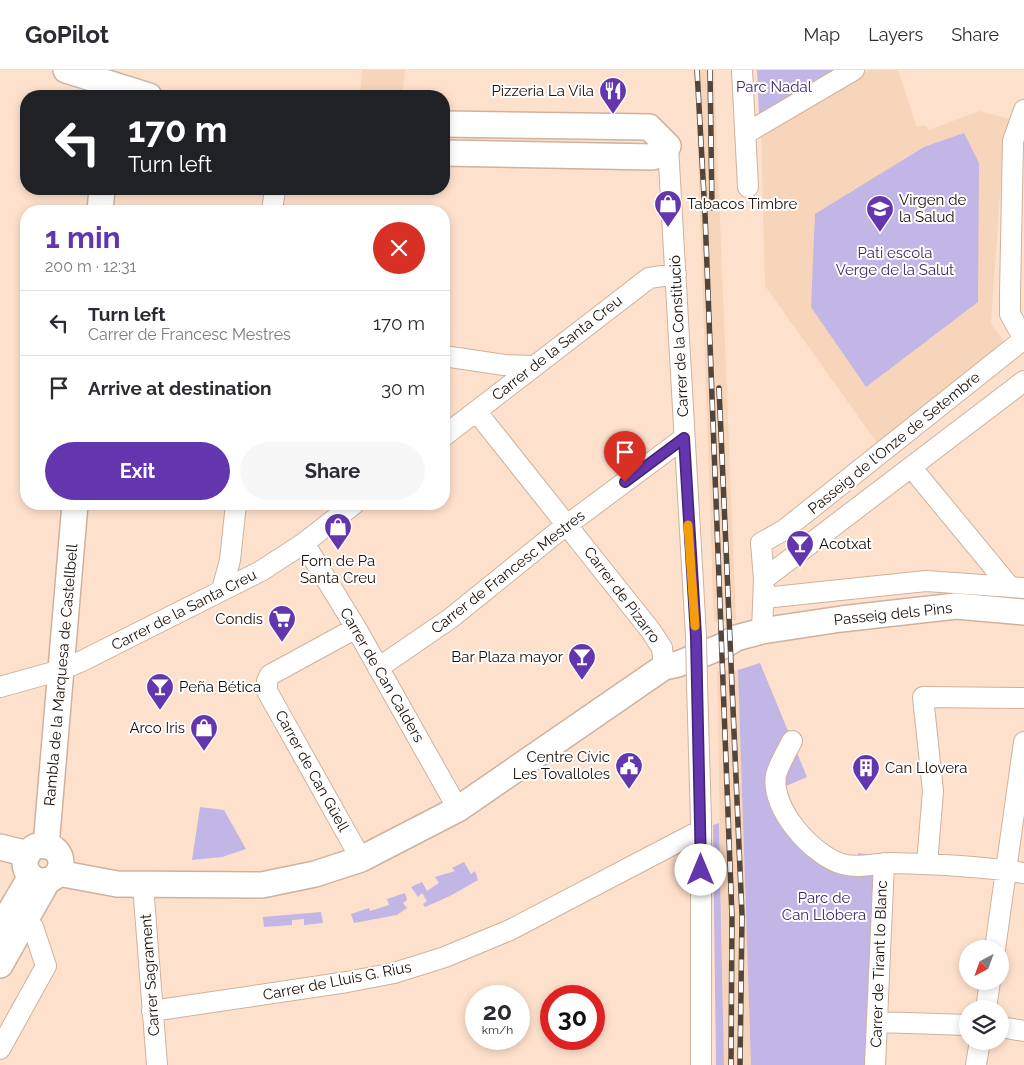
<!DOCTYPE html>
<html lang="en">
<head>
<meta charset="utf-8">
<style>
	:root { --surface:#fff; --page:#f7f7f7; --text:#2b2b33; --muted:#7c7c81; --line:#e1e1e2; --accent:#6436ae }
	body { margin:0; font-family:Raleway,sans-serif; background:var(--page); color:var(--text); height:100vh; display:flex; flex-direction:column; font-size:19px; white-space:nowrap }
	* { box-sizing:border-box; margin:0 }
	p { font-size:16px; color:var(--muted) }
	.icon { flex:none; width:28px; height:28px; fill:none; stroke:currentColor; stroke-width:2; stroke-linecap:round; stroke-linejoin:round }
	.map { position:relative; flex:1; overflow:hidden }
	.panel { position:absolute; left:20px; top:135px; width:430px; height:305px; display:flex; flex-direction:column; background:var(--surface); border-radius:20px; box-shadow:0 2px 8px #0003 }
	.panel>* { flex:none }
	.top-card { position:absolute; left:20px; top:20px; width:430px; height:105px; border-radius:20px; box-shadow:0 2px 8px #0003; background:#202124; color:#fff; overflow:hidden }
	.needle { width:32px; rotate:221deg }
	.controls { position:absolute; left:959px; top:870px; display:grid; gap:10px }
	.controls a { display:grid; place-items:center; width:50px; height:50px; border-radius:50%; background:var(--surface); box-shadow:0 2px 8px #0003; font-size:25px }
	.speed { position:absolute; left:465px; top:915px; display:flex; gap:10px; font-size:25px; font-weight:700; text-align:center }
	.speed>* { display:grid; place-content:center; width:65px; height:65px; border-radius:50%; background:var(--surface); box-shadow:0 2px 8px #0003; line-height:1 }
	.speed small { font-size:12px; font-weight:400 }
	.speed .limit { border:8px solid #d22; background:#fff; color:#111 }
	.pin { position:absolute; display:grid; place-items:center; width:42px; height:42px; color:#fff; margin:-51px -21px; border-radius:50% 50% 50% 0; rotate:-45deg; box-shadow:0 0 5px #0007 }
	.pin .icon { rotate:45deg }
	.me { position:absolute; width:55px; margin:-28px; rotate:0deg; stroke-linejoin:round; filter:drop-shadow(0 0 4px #0008) }
	.turn { display:flex; align-items:center; gap:18px; height:105px; padding:0 25px; font-size:22px }
	.turn .icon { width:65px; height:65px; stroke-width:2.5 }
	.turn b { display:block; font-size:35px; line-height:42px }
	.round { display:grid; place-items:center; flex:none; width:52px; height:52px; border-radius:26px; background:var(--page) }
	.summary { display:flex; align-items:center; justify-content:space-between; height:85px; padding:0 25px }
	h1 { font-size:30px; font-weight:700; line-height:38px; color:var(--accent) }
	.cta { display:flex; gap:10px; margin-top:auto; padding:10px 25px }
	.cta a { flex:1; height:58px; border-radius:30px; background:var(--accent); color:#fff; font-size:20px; font-weight:700; line-height:58px; text-align:center }
	.cta a+a { background:var(--page); color:var(--text) }
	ul { padding:0; list-style:none }
	li { display:flex; align-items:center; gap:15px; height:65px; padding:0 25px; border-top:1px solid var(--line) }
	li div { flex:1 }
	li b { display:block; font-size:19px }
	li em { font-style:normal }
	header { display:flex; align-items:center; gap:30px; box-sizing:border-box; height:70px; padding:0 25px; background:var(--surface); border-bottom:1px solid var(--line) }
	header strong { font-size:24px }
	nav { display:flex; gap:28px; margin-inline-start:auto; font-size:18px }
	.map>svg:first-child { display:block }
</style>
</head>
<body>
<header>
<strong>GoPilot</strong>
<nav><a>Map</a><a>Layers</a><a>Share</a></nav>
</header>
<div class="map">
<svg width="1024" height="995" viewBox="0 0 1024 995">
	<rect width="100%" height="100%" fill="#fee1cc"/>
	<path fill="#f7d5ba" d="M362,0H405L402,26H360Z
		M695,0H714L736,550L714,552Z
		M868,0H898L917,57L925,55L929,60L979,41L1010,49L1001,111L991,254L1007,275L877,373L765,216L761,59Z
		M738,600L751,995H724L717,601Z"/>
	<path fill="#c1b6e5" d="M757,0H839L759,45Z
		M964,63L979,93L978,232L866,317L811,237L815,144L924,77Z
		M760,593L807,707L786,716C802,765 808,772 857,788L858,783L880,786L871,995H751L738,600Z
		M200,737L224,740L246,779L222,787L192,790Z
		M719,753L724,995H716L713,755Z
		M464,792L471,804L475,801L478,810L450,826L425,837L423,834L427,831L422,823L418,827L411,817L422,812L427,821L439,813L435,807L455,801L452,798Z
		M405,823L407,830L403,833L407,838L397,845L354,853L351,844L369,838L370,841L389,835L387,829Z
		M321,842L323,853L304,855V849L292,850V855L264,857L263,847Z"/>
	<g fill="none" stroke-linecap="round" stroke-linejoin="round">
		<defs>
			<path id="minor" d="M742,0L748,117
				M745,64L854,0
				M668,76L696,566
				M272,141L275,119
				M444,286L504,295L534,296
				M476,341L651,561L662,578L664,597
				M444,366L649,208L676,204
				M911,397L1010,517
				M304,473L356,558L458,739
				M764,509L1024,311
				M222,520L230,490L236,434
				M764,528L926,511L1024,518
				M762,561L764,509L761,473L784,460L1024,269L1010,244V224L1013,71L1024,40
				M378,598L451,548L555,464L684,368
				M267,611V621L361,789
				M267,611L270,605L356,558
				M697,613L701,751V995
				M0,617L61,600L82,591L261,501L304,473L354,434
				M792,671C787,681 779,694 776,705C770,738 812,785 842,794C858,799 875,793 891,793C935,794 980,796 1024,803
				M927,794L933,721L923,627L1024,628
				M143,815L157,995
				M995,879L1024,672
				M986,939L990,911
				M152,941L347,912L394,903L445,887L510,860L701,760
				M877,952L968,955
				M1000,957L1024,961
				M0,979L46,896L33,857L26,849
				M875,995L884,793
				M976,995L980,971"/>
			<path id="tertiary" d="M66,0L149,26
				M444,54L649,57L668,76L653,87L444,83
				M100,141L102,119
				M25 793a18 18 0 1 1 36 0a18 18 0 1 1-36 0Z
				M46,776L75,434
				M0,777L28,784
				M58,803L117,814L262,815L315,804L361,789L458,739L664,597L678,594L723,576L736,568L762,561L841,549L956,536L1024,542
				M0,859L31,806
				M0,895L48,810"/>
		</defs>
		<use href="#minor" stroke="#ceb29d" stroke-width="22"/>
		<use href="#tertiary" stroke="#ceb29d" stroke-width="28"/>
		<use href="#minor" stroke="#fff" stroke-width="20"/>
		<use href="#tertiary" stroke="#fff" stroke-width="25"/>
		<defs>
			<path id="rail" d="M697,0L705,144L732,847L731,995
				M710,0L712,138
				M719,318L742,845L740,995"/>
		</defs>
		<use href="#rail" stroke="#54453b" stroke-width="5.5"/>
		<use href="#rail" stroke="#fff" stroke-width="4" stroke-dasharray="11" stroke-linecap="butt"/>
		<defs>
			<path id="minor-bridge" d="M696,566L697,613"/>
		</defs>
		<use href="#minor-bridge" stroke="#ceb29d" stroke-width="22" stroke-linecap="butt"/>
		<use href="#minor-bridge" stroke="#fff" stroke-width="20"/>
	</g>
	<g fill="none" stroke-linecap="round" stroke-linejoin="round">
		<defs>
			<path id="route" d="M625,412L684,368L696,566L701,800"/>
		</defs>
		<use href="#route" stroke="#412371" stroke-width="12"/>
		<use href="#route" stroke="#6436ae" stroke-width="9"/>
		<path stroke="#f59e0b" stroke-width="9" d="M688,455L695,556"/>
	</g>
	<defs>
		<symbol id="restaurant-pin" viewBox="-11 -11 22 30"><path d="M0 17L-7.5 6A9.5 9.5 0 1 1 7.5 6Z" fill="#6436ae" stroke="#fff"/><path d="M-5-6h1v4h1v-4h1v4h1v-4h1v5L-1.5 .5V6h-2V.5L-5-1ZM5-6V6H3V1.5H1.5Q1.5-4 5-6Z" fill="#fff"/></symbol>
		<symbol id="shop-pin" viewBox="-11 -11 22 30"><path d="M0 17L-7.5 6A9.5 9.5 0 1 1 7.5 6Z" fill="#6436ae" stroke="#fff"/><path d="M-5-2.5h2.3a2.7 3.5 0 0 1 5.4 0H5L5.5 6h-11ZM-1.5-2.5h3a1.5 2.3 0 0 0-3 0Z" fill="#fff"/></symbol>
		<symbol id="school-pin" viewBox="-11 -11 22 30"><path d="M0 17L-7.5 6A9.5 9.5 0 1 1 7.5 6Z" fill="#6436ae" stroke="#fff"/><path d="M0-5L7-2L0 1L-7-2ZM-4 1L0 2.5L4 1V4Q0 6-4 4Z" fill="#fff"/></symbol>
		<symbol id="bar-pin" viewBox="-11 -11 22 30"><path d="M0 17L-7.5 6A9.5 9.5 0 1 1 7.5 6Z" fill="#6436ae" stroke="#fff"/><path d="M-6-5H6L.8 .8V4.5H3.5V6h-7V4.5H-.8V.8Z" fill="#fff"/></symbol>
		<symbol id="supermarket-pin" viewBox="-11 -11 22 30"><path d="M0 17L-7.5 6A9.5 9.5 0 1 1 7.5 6Z" fill="#6436ae" stroke="#fff"/><path d="M-6-5.5h2.5l.6 2H6L4.5 2H-2.5L-4.4-4H-6ZM-1.5 3.2a1.3 1.3 0 1 0 .1 0ZM3 3.2a1.3 1.3 0 1 0 .1 0Z" fill="#fff"/></symbol>
		<symbol id="civic-pin" viewBox="-11 -11 22 30"><path d="M0 17L-7.5 6A9.5 9.5 0 1 1 7.5 6Z" fill="#6436ae" stroke="#fff"/><path d="M-.6-6.5H3V-4.5H.6V-3L4-1V1h2V6H-6V1h2V-1L-.6-3ZM-1.2 2.5V6h2.4V2.5Z" fill="#fff"/></symbol>
		<symbol id="building-pin" viewBox="-11 -11 22 30"><path d="M0 17L-7.5 6A9.5 9.5 0 1 1 7.5 6Z" fill="#6436ae" stroke="#fff"/><path d="M-4-6H4V6H1V3H-1V6H-4ZM-2.5-4.3h1.7v1.8h-1.7ZM.8-4.3h1.7v1.8H.8ZM-2.5-1h1.7V.8h-1.7ZM.8-1h1.7V.8H.8Z" fill="#fff"/></symbol>
	</defs>
	<g fill-rule="evenodd">
		<use href="#restaurant-pin" x="597" y="5" width="32" height="43"/>
		<use href="#shop-pin" x="652" y="118" width="32" height="43"/>
		<use href="#school-pin" x="864" y="123" width="32" height="43"/>
		<use href="#shop-pin" x="322" y="441" width="32" height="43"/>
		<use href="#bar-pin" x="784" y="458" width="32" height="43"/>
		<use href="#supermarket-pin" x="266" y="533" width="32" height="43"/>
		<use href="#bar-pin" x="566" y="571" width="32" height="43"/>
		<use href="#bar-pin" x="144" y="601" width="32" height="43"/>
		<use href="#shop-pin" x="188" y="642" width="32" height="43"/>
		<use href="#civic-pin" x="613" y="680" width="32" height="43"/>
		<use href="#building-pin" x="850" y="682" width="32" height="43"/>
	</g>
	<g text-anchor="middle" stroke-width="4" stroke-linejoin="round" paint-order="stroke">
		<g font-size="15" fill="#3f296a" stroke="#fff">
			<text x="774" y="22">Parc Nadal</text>
			<text x="895" y="188">Pati escola<tspan x="895" dy="17">Verge de la Salut</tspan></text>
			<text x="824" y="833">Parc de<tspan x="824" dy="17">Can Llobera</tspan></text>
		</g>
		<g font-size="15" fill="#190f08" stroke="#fff" text-anchor="end">
			<text x="594" y="26">Pizzeria La Vila</text>
			<text x="899" y="135" text-anchor="start">Virgen de<tspan x="899" dy="17">la Salud</tspan></text>
			<text x="687" y="139" text-anchor="start">Tabacos Timbre</text>
			<text x="819" y="479" text-anchor="start">Acotxat</text>
			<text x="338" y="496" text-anchor="middle">Forn de Pa<tspan x="338" dy="17">Santa Creu</tspan></text>
			<text x="263" y="554">Condis</text>
			<text x="563" y="592">Bar Plaza mayor</text>
			<text x="179" y="622" text-anchor="start">Peña Bética</text>
			<text x="185" y="663">Arco Iris</text>
			<text x="610" y="692">Centre Cívic<tspan x="610" dy="17">Les Tovalloles</tspan></text>
			<text x="885" y="703" text-anchor="start">Can Llovera</text>
		</g>
		<g font-size="15" fill="#190f08" stroke="#fff">
			<text transform="translate(679 266) rotate(-93)" y="5">Carrer de la Constitució</text>
			<text transform="translate(557 278) rotate(-38)" y="5">Carrer de la Santa Creu</text>
			<text transform="translate(894 373) rotate(-39)" y="5">Passeig de l'Onze de Setembre</text>
			<text transform="translate(508 502) rotate(-38)" y="5">Carrer de Francesc Mestres</text>
			<text transform="translate(622 525) rotate(53)" y="5">Carrer de Pizarro</text>
			<text transform="translate(184 540) rotate(-27)" y="5">Carrer de la Santa Creu</text>
			<text transform="translate(893 544) rotate(-6)" y="5">Passeig dels Pins</text>
			<text transform="translate(61 605) rotate(-85)" y="5">Rambla de la Marquesa de Castellbell</text>
			<text transform="translate(382 605) rotate(60)" y="5">Carrer de Can Calders</text>
			<text transform="translate(312 701) rotate(61)" y="5">Carrer de Can Güell</text>
			<text transform="translate(879 894) rotate(-88)" y="5">Carrer de Tirant lo Blanc</text>
			<text transform="translate(150 905) rotate(-94)" y="5">Carrer Sagrament</text>
			<text transform="translate(337 911) rotate(-11)" y="5">Carrer de Lluís G. Rius</text>
		</g>
	</g>
</svg>
<div class="controls">
<a><svg class="needle" viewBox="-14 -14 28 28"><path d="M0-13l5 13h-10z" fill="#e53935"/><path d="M0 13l5-13h-10z" fill="#7c7c81"/></svg></a>
<a><svg class="icon" aria-label="layers" viewBox="0 0 24 24"><path d="M12 4l9 5-9 5-9-5zM3 14l9 5 9-5"/></svg></a>
</div>
<div class="speed"><div>20<small>km/h</small></div><div class="limit">30</div></div>
<div class="pin" style="left:625px;top:412px;background:#d93025"><svg class="icon" aria-label="arrive" viewBox="0 0 24 24"><path d="M6 21V4h12l-3 4 3 4H6"/></svg></div>
<svg class="me" style="left:701px;top:800px" viewBox="-20 -20 40 40"><circle r="19" fill="#fff"/><path d="M0-13L10 11 0 6-10 11z" fill="#6436ae"/></svg>
<div class="top-card">
<div class="turn"><svg class="icon" aria-label="left" viewBox="0 0 24 24"><path d="M17 20v-9H6M10 6l-5 5 5 5"/></svg><div><b>170 m</b>Turn left</div></div>
</div>
<section class="panel">
<div class="summary"><div><h1>1 min</h1><p>200 m · 12:31</p></div><a class="round" style="background:#d93025;color:#fff"><svg class="icon" aria-label="close" viewBox="0 0 24 24"><path d="M6 6l12 12M18 6L6 18"/></svg></a></div>
<ul>
<li><svg class="icon" aria-label="left" viewBox="0 0 24 24"><path d="M17 20v-9H6M10 6l-5 5 5 5"/></svg><div><b>Turn left</b><p>Carrer de Francesc Mestres</p></div><em>170 m</em></li>
<li><svg class="icon" aria-label="arrive" viewBox="0 0 24 24"><path d="M6 21V4h12l-3 4 3 4H6"/></svg><div><b>Arrive at destination</b></div><em>30 m</em></li>
</ul>
<div class="cta"><a>Exit</a><a>Share</a></div>
</section>
</div>
</body>
</html>
